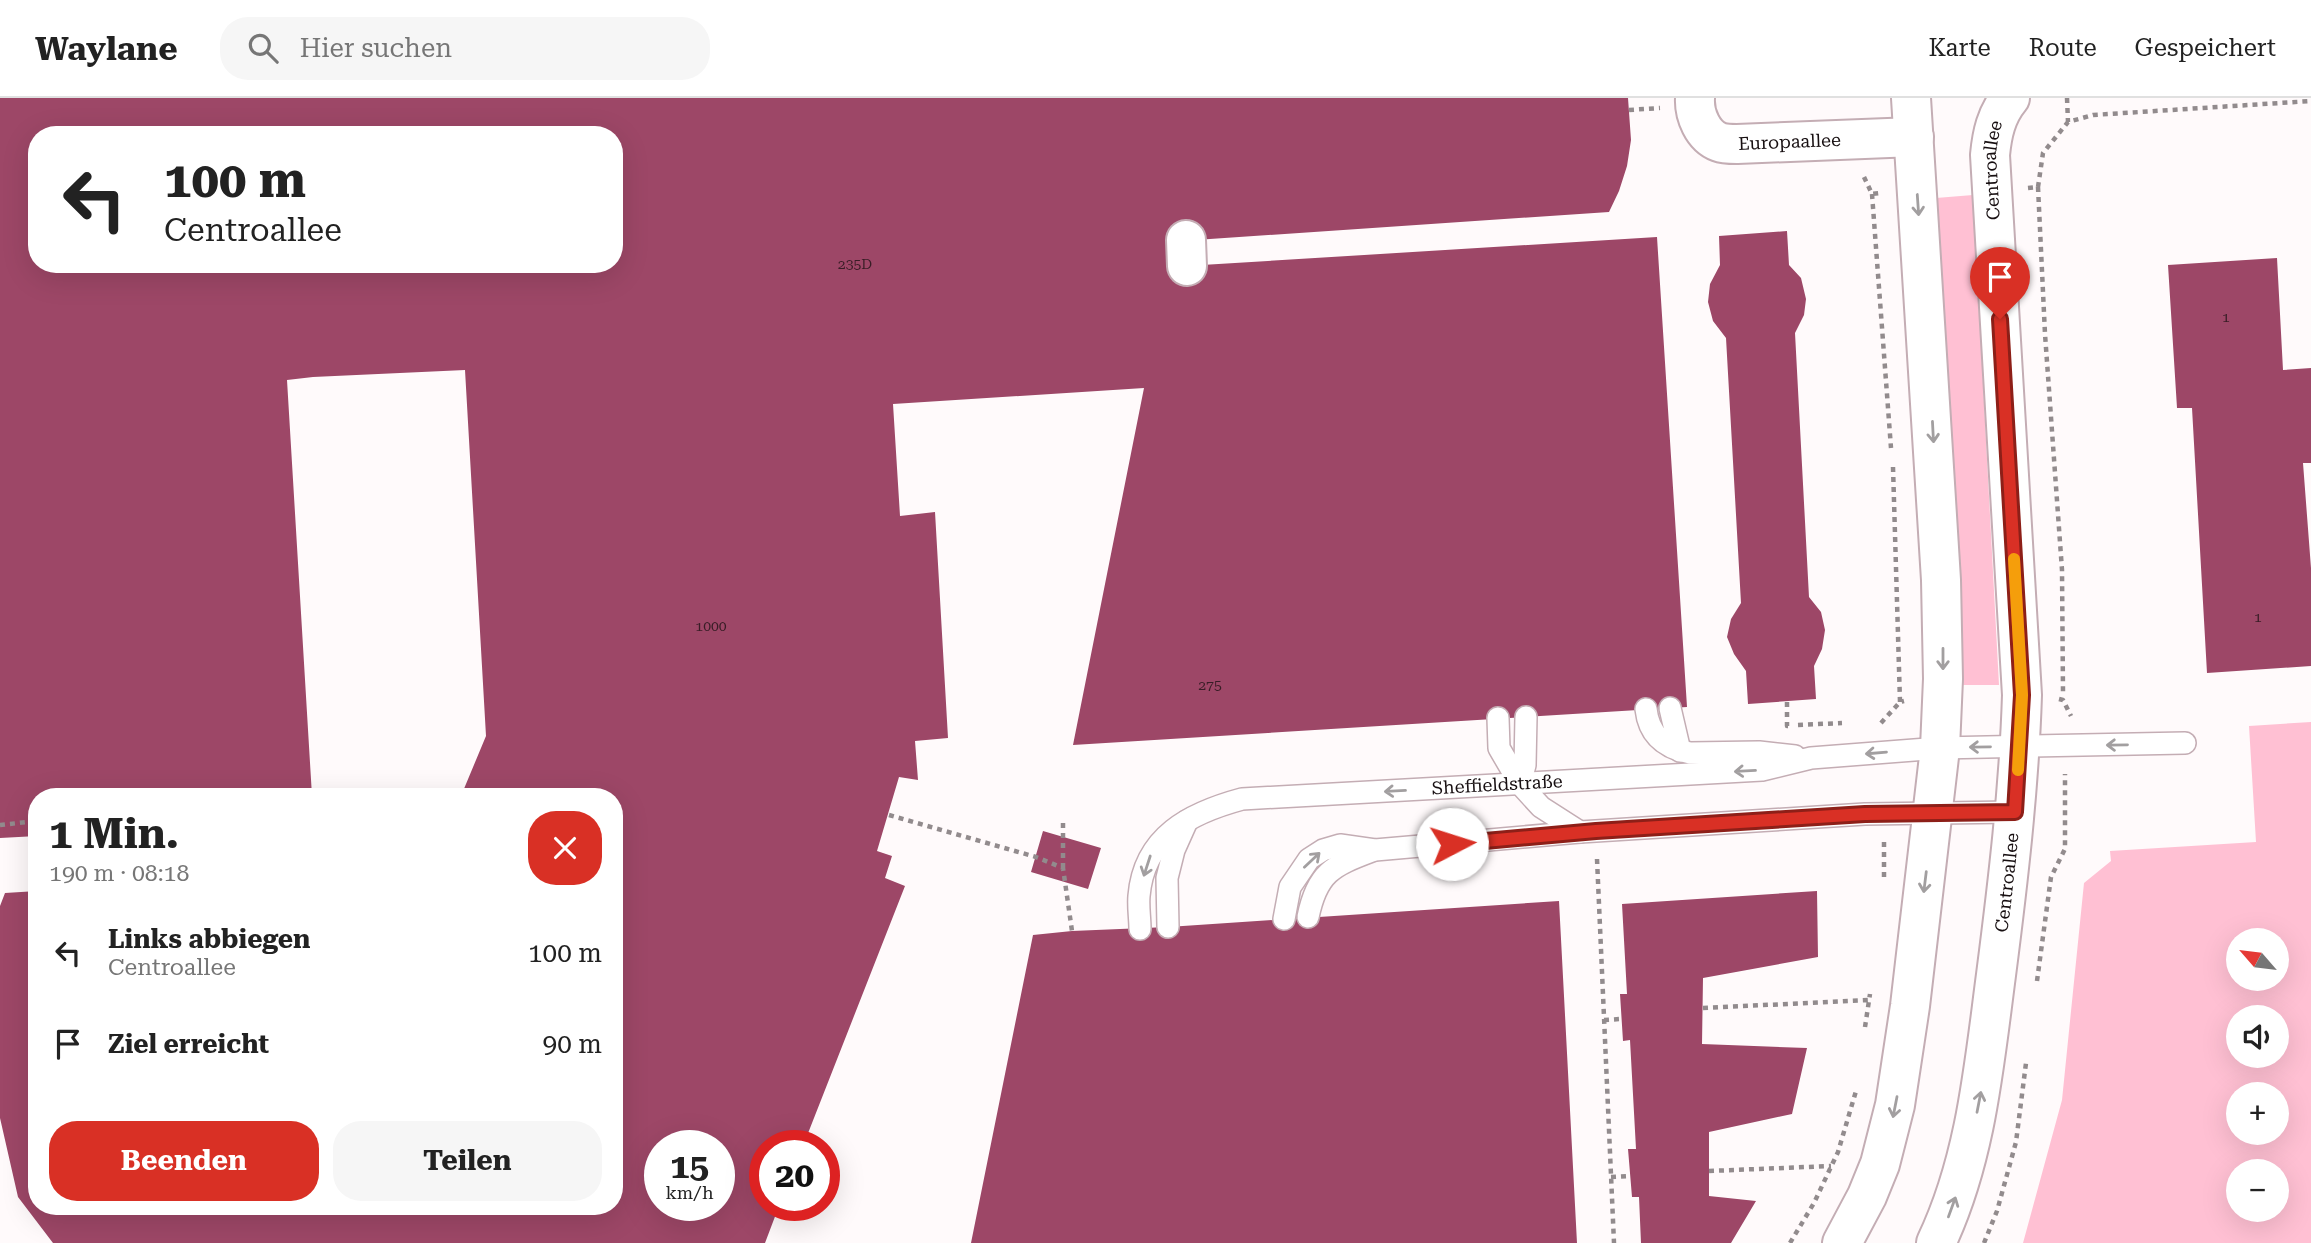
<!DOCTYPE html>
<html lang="de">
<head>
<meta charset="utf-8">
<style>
	:root { --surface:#fff; --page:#f6f6f6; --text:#222; --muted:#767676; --line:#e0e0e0; --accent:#d93025 }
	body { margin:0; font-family:"Roboto Serif",serif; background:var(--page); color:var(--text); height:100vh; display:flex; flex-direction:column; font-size:26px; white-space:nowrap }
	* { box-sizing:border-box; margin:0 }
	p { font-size:23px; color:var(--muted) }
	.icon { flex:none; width:38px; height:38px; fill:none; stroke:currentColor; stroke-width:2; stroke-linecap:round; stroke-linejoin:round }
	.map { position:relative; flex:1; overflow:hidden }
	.sheet { position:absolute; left:28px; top:690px; width:595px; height:427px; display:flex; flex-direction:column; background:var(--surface); border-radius:28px; box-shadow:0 7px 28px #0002 }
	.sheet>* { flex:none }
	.guide { position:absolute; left:28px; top:28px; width:595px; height:147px; border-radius:28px; box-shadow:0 7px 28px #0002; background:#fff; color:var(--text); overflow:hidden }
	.needle { width:46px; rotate:298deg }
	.controls { position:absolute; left:2226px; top:830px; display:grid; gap:14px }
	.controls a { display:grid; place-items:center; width:63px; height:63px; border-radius:50%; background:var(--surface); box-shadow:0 7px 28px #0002; font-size:35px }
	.speed { position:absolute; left:644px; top:1032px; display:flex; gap:14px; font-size:35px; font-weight:700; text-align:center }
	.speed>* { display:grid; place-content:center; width:91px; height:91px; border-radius:50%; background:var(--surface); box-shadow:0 7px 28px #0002; line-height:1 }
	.speed small { font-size:18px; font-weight:400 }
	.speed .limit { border:10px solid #d22; background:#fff; color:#111 }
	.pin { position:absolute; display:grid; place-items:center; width:60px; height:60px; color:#fff; margin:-72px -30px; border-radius:50% 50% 50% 0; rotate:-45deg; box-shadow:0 0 7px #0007 }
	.pin .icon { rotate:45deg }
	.me { position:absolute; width:77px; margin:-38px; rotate:85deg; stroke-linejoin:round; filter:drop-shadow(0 0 5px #0008) }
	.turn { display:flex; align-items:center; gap:24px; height:147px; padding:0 21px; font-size:32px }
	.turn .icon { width:91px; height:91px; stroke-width:2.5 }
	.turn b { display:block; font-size:49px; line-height:60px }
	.round { display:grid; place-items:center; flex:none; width:74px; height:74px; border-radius:28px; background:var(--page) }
	.headline { display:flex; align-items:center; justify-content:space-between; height:119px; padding:0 21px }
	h1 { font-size:42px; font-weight:700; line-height:52px }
	.cta { display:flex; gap:14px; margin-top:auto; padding:14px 21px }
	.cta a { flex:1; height:80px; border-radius:28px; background:var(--accent); color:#fff; font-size:28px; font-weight:700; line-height:80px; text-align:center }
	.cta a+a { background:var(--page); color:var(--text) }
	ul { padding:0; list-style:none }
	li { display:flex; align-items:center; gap:21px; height:91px; padding:0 21px }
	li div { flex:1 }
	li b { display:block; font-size:26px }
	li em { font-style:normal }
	header { display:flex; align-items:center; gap:42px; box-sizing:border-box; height:98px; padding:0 35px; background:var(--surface); border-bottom:2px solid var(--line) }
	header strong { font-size:33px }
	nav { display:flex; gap:38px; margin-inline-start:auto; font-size:24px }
	.search { width:490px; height:63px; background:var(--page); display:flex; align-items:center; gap:18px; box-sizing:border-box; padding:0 24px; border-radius:28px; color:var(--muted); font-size:26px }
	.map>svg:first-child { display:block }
</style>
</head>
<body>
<header>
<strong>Waylane</strong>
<div class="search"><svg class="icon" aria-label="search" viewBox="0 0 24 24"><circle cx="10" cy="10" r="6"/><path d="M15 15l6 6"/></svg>Hier suchen</div>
<nav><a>Karte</a><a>Route</a><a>Gespeichert</a></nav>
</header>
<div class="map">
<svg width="2311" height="1145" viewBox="0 0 2311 1145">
	<rect width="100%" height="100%" fill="#fffafb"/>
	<path fill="#ffc0d3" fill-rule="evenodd" d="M1973,97L1999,587H1960L1936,100Z
		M2311,624V1145H2023L2062,1002L2084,785L2111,763L2110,753L2256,744L2249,628ZM2238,842H2277V880H2238ZM2238,919H2277V957H2238ZM2238,996H2277V1034H2238ZM2238,1073H2277V1111H2238Z"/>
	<path fill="#9d4767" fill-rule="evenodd" d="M0,0H1628L1631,42L1627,68L1619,93L1609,114L1166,144L1169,169L1657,139L1687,609L1073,647L1144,290L893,306L900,418L935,414L948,640L915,643L918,682L899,679L877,753L892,758L885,780L905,788L803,1048H765V1108H779L765,1145H53L18,1099L0,1020V808L5,795L37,793V1108H614V698H461L486,638L465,272L313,279L287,282L312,698H37V738L0,740ZM37,37H614V166H37ZM660,1048H719V1108H660Z
		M1787,133L1789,167L1801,180L1806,201L1804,217L1795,235L1809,499L1821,514L1825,532L1822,551L1814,568L1816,601L1748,606L1746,573L1734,556L1727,539L1731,521L1741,505L1726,240L1713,223L1708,204L1710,186L1720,167L1719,138Z
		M2277,160L2283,272L2311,270V365H2303L2311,470V568L2207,575L2192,310H2177L2168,167Z
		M1043,733L1101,750L1088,791L1031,774Z
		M1817,793L1818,859L1703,880L1702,946L1807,950L1792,1016L1709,1034V1098L1756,1103L1731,1145H1641L1639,1099H1632L1628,1051H1636L1630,942L1623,943L1620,896H1627L1622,806Z
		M1559,803L1577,1145H971L1033,837L1072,833L1168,829Z"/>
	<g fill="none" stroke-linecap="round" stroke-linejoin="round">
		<defs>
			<g id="lane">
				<path d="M1670,610L1680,653"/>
				<path d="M1646,611C1649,638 1665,650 1690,655L1759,654L1795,658"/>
				<path d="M1498,620L1499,650L1520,686L1541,709L1580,734"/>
				<path d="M1520,686L1525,667L1526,619"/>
				<path d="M1308,819C1317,775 1332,768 1372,753"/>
				<path d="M1284,821L1290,789L1309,761L1323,752L1340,747L1375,752L1580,734L1865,716L2015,714"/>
				<path d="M1168,829L1167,780L1174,752L1187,723"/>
				<path id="s1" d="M1140,831C1140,820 1138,809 1139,798C1144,738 1190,715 1242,701L1762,672L1811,660L1940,650L2185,645"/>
			</g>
			<g id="street">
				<path id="s2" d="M1695,0C1694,17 1703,38 1719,44C1724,46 1732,46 1737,46L1914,39"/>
				<path d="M1186,142L1187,168"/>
			</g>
			<g id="secondary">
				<path d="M1842,1145L1867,1098L1880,1066L1895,1007L1910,908L1940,650L1943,581L1941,482L1911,0"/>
				<path id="s3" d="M1936,1145C1976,1061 1984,968 1996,877C2008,784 2019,691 2022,597L1990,57C1992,36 1996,17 2010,0"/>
			</g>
		</defs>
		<use href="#lane" stroke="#c4adb4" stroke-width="24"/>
		<use href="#street" stroke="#c4adb4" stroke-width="42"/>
		<use href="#secondary" stroke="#c4adb4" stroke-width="42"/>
		<path stroke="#928b8d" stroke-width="4.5" stroke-dasharray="5 5" stroke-linecap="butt" d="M2067,0L2068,24
			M1629,12L1660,10
			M546,36L562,37
			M1864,79L1872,96L1880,95
			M2038,89L2045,236L2062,472L2063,594
			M2028,90L2038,89L2043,55L2068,24L2093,17L2311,3
			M1872,96L1891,350
			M1893,369L1900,604
			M2059,601L2063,602L2071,618
			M1787,604V628H1790
			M1881,625L1900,604L1904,603
			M1798,627L1842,625
			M889,717L1036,759L1063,770L1072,833
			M0,727L37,723
			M1597,761L1614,1145
			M1063,770V725
			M1884,779V742
			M2037,883L2051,779L2065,751V676
			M1703,910L1869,902
			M1604,922L1621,921
			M1865,929L1870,896
			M1709,1073L1831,1068
			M1611,1079L1630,1078
			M1790,1145L1814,1105L1838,1054L1856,993
			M1984,1145L1997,1113L2016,1044L2026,965"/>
		<use href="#lane" stroke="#fff" stroke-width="21"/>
		<use href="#street" stroke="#fff" stroke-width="38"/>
		<use href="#secondary" stroke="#fff" stroke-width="38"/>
	</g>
	<defs><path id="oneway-shaft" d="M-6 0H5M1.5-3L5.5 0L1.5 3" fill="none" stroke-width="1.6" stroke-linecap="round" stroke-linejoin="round" transform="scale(1.75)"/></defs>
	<g stroke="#a29fa0">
		<use href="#oneway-shaft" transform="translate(1918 107) rotate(86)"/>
		<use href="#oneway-shaft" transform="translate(1933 334) rotate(87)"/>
		<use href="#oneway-shaft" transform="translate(1943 561) rotate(90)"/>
		<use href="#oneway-shaft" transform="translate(2117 647) rotate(179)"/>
		<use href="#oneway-shaft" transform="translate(1980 649) rotate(179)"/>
		<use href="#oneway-shaft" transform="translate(1876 655) rotate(175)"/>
		<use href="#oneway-shaft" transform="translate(1745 673) rotate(177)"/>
		<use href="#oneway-shaft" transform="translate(1395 693) rotate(177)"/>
		<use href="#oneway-shaft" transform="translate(1312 762) rotate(-43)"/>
		<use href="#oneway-shaft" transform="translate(1147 768) rotate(108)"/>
		<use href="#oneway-shaft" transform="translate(1925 784) rotate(97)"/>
		<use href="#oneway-shaft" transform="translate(1979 1004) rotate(-79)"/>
		<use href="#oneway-shaft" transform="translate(1895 1009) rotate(101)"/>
		<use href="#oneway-shaft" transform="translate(1952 1109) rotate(-70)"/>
	</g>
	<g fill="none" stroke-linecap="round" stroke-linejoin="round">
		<defs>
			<path id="route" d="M1452,746L1596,733L1865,716L2015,714L2022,597L2000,221"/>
		</defs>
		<use href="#route" stroke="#8d1f18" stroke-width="18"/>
		<use href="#route" stroke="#d93025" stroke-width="12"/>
		<path stroke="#f59e0b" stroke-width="12" d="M2014,461L2022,597L2018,672"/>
	</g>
	<g text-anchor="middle" stroke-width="5" stroke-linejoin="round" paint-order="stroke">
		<g font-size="14" fill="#381d26">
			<text x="855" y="171">235D</text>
			<text x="2226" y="224">1</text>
			<text x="2258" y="524">1</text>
			<text x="711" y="533">1000</text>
			<text x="1210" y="592">275</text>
		</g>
		<g font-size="18" fill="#170f11" stroke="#fff">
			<text dy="6" stroke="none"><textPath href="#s2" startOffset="124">Europaallee</textPath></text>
			<text dy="6" stroke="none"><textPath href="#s3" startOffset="1083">Centroallee</textPath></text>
			<text dy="6" stroke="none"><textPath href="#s1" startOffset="441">Sheffieldstraße</textPath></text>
			<text dy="6" stroke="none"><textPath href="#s3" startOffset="369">Centroallee</textPath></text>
		</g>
	</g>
</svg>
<div class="controls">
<a><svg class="needle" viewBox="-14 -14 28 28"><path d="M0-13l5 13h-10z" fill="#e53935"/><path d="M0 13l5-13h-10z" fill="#767676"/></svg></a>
<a><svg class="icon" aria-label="sound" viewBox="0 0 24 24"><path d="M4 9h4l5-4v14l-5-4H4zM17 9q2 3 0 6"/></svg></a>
<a>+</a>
<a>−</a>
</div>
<div class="speed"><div>15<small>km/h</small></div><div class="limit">20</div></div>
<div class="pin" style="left:2000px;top:221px;background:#d93025"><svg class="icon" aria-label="arrive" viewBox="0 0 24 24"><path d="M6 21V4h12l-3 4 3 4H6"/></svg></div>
<svg class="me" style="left:1452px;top:746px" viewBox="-20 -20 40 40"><circle r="19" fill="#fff"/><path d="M0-13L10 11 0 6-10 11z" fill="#d93025"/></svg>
<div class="guide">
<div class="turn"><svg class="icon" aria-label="left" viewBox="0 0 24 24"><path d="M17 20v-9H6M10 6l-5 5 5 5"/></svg><div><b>100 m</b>Centroallee</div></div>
</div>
<section class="sheet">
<div class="headline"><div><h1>1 Min.</h1><p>190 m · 08:18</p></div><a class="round" style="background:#d93025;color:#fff"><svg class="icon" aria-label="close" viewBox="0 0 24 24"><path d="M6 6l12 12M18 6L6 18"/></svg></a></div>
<ul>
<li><svg class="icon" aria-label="left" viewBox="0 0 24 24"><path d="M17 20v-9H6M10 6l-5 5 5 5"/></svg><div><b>Links abbiegen</b><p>Centroallee</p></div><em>100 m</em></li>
<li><svg class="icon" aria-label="arrive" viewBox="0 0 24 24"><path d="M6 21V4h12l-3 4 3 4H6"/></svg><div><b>Ziel erreicht</b></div><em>90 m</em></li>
</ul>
<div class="cta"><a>Beenden</a><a>Teilen</a></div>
</section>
</div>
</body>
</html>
